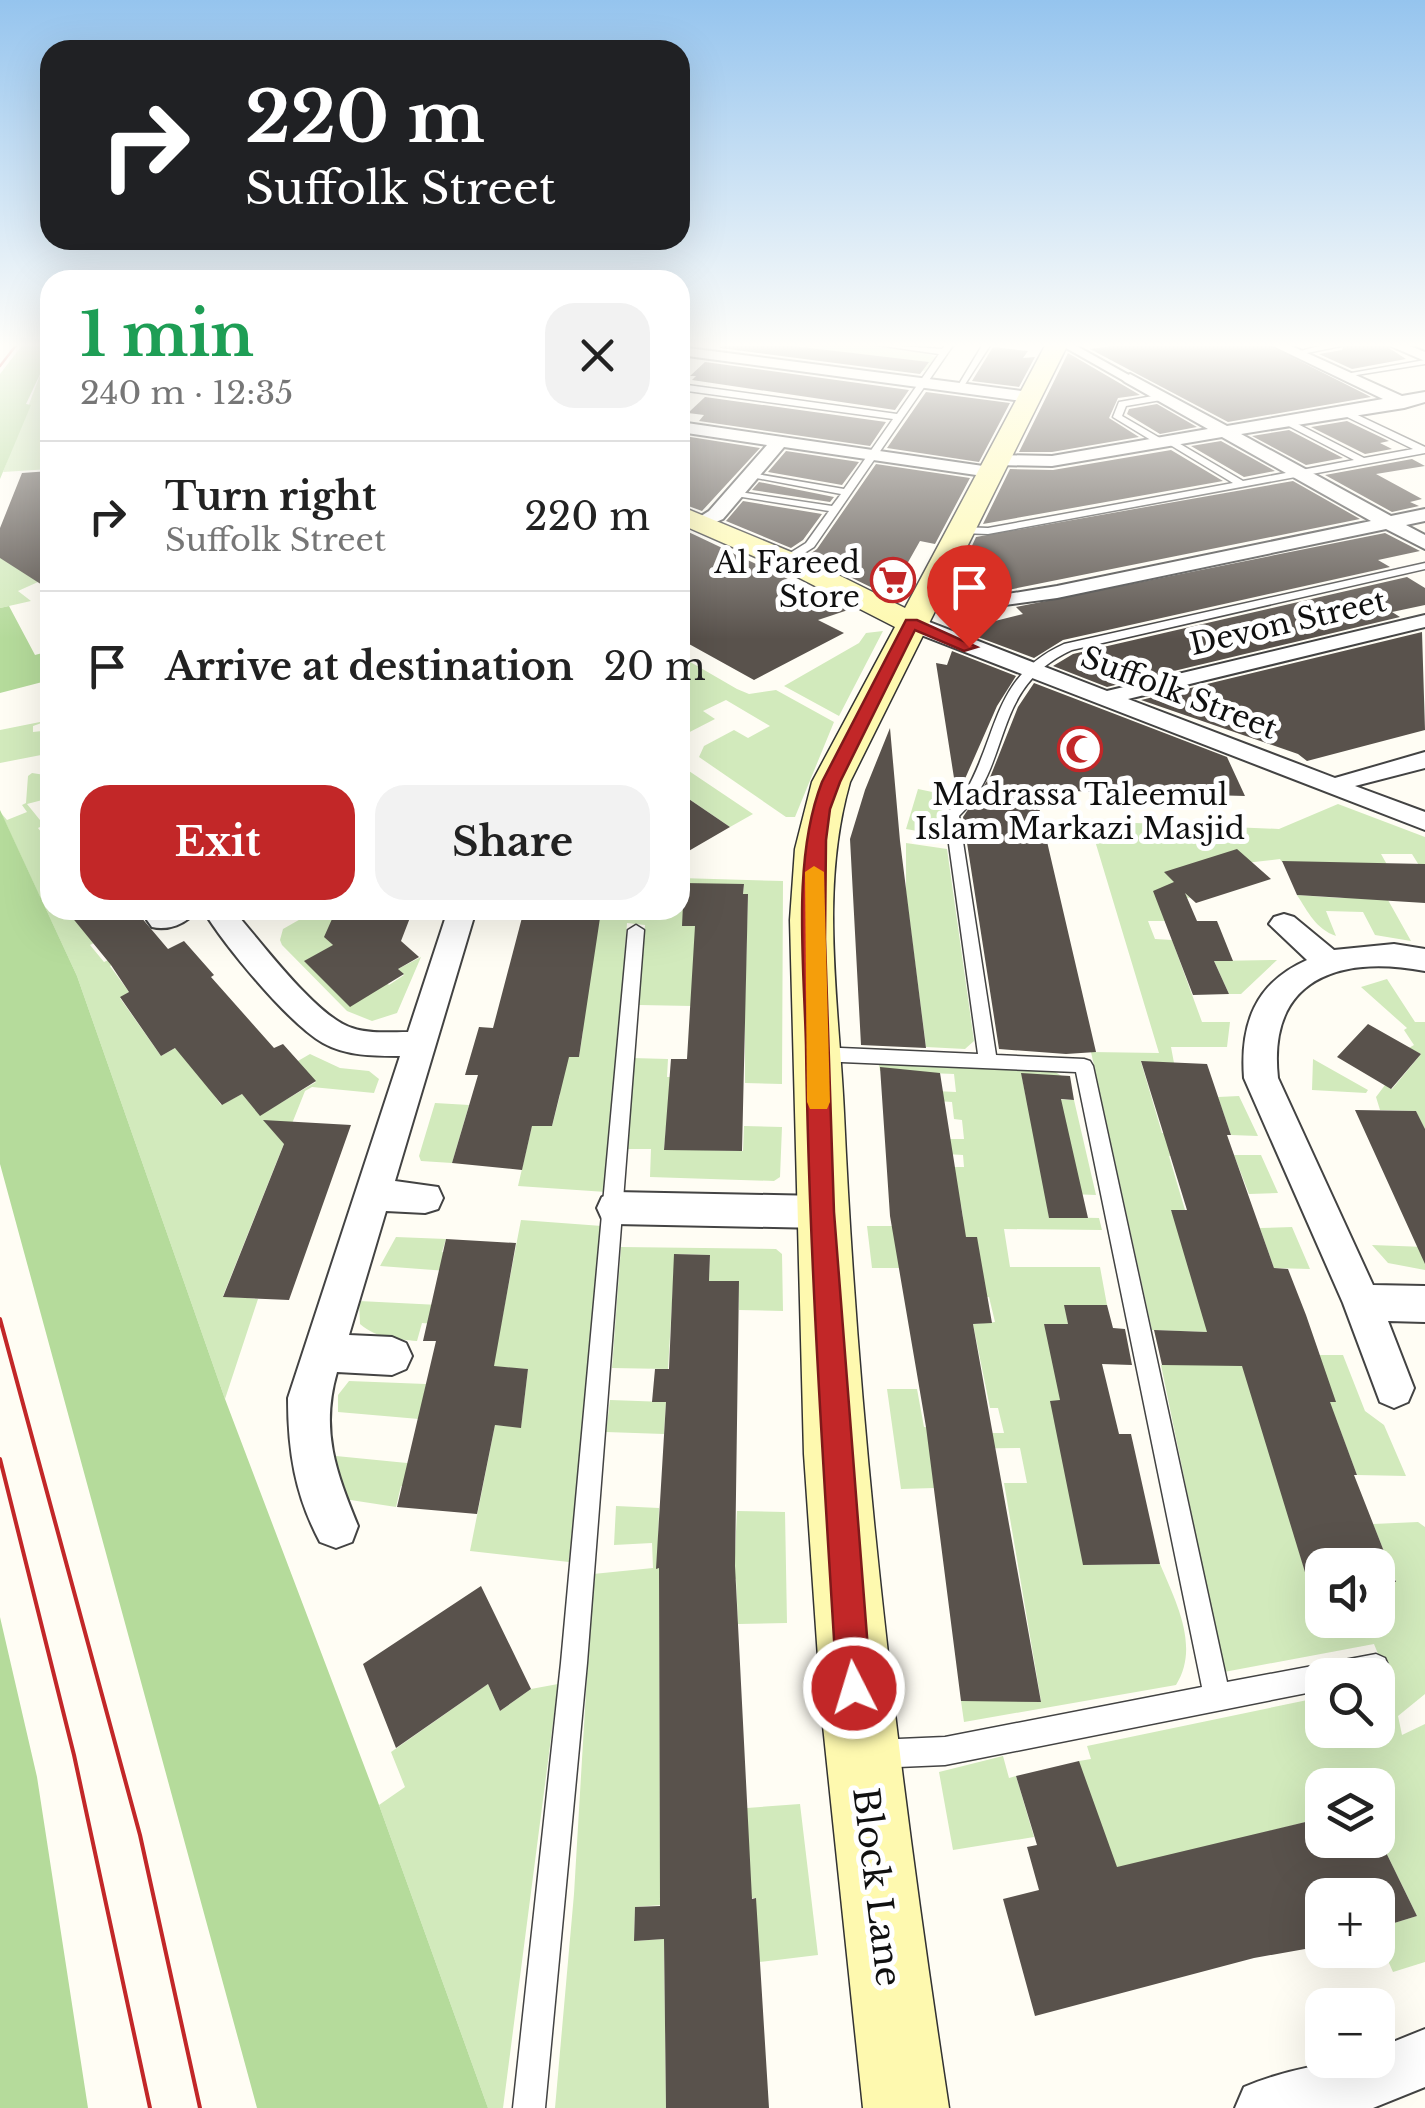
<!DOCTYPE html>
<html lang="en">
<head>
<meta charset="utf-8">
<style>
	:root { --surface:#fff; --page:#f2f2f2; --text:#222; --muted:#767676; --line:#e0e0e0; --accent:#c22728 }
	body { margin:0; font-family:"Libre Baskerville",serif; background:var(--page); color:var(--text); height:100vh; display:flex; flex-direction:column; font-size:38px; white-space:nowrap }
	* { box-sizing:border-box; margin:0 }
	p { font-size:32px; color:var(--muted) }
	.icon { flex:none; width:55px; height:55px; fill:none; stroke:currentColor; stroke-width:2; stroke-linecap:round; stroke-linejoin:round }
	.map { position:relative; flex:1; overflow:hidden }
	.details { position:absolute; left:40px; top:270px; width:650px; height:650px; display:flex; flex-direction:column; background:var(--surface); border-radius:30px; box-shadow:0 10px 40px #0002 }
	.details>* { flex:none }
	.guide { position:absolute; left:40px; top:40px; width:650px; height:210px; border-radius:30px; box-shadow:0 10px 40px #0002; background:#202124; color:#fff; overflow:hidden }
	.buttons { position:absolute; left:1305px; top:1548px; display:grid; gap:20px }
	.buttons a { display:grid; place-items:center; width:90px; height:90px; border-radius:20px; background:var(--surface); box-shadow:0 10px 40px #0002; font-size:50px }
	.pin { position:absolute; display:grid; place-items:center; width:85px; height:85px; color:#fff; margin:-102px -42px; border-radius:50% 50% 50% 0; rotate:-45deg; box-shadow:0 0 10px #0007 }
	.pin .icon { rotate:45deg }
	.me { position:absolute; width:110px; margin:-55px; rotate:355deg; stroke-linejoin:round; filter:drop-shadow(0 0 8px #0008) }
	.turn { display:flex; align-items:center; gap:35px; height:210px; padding:0 40px; font-size:45px }
	.turn .icon { width:130px; height:130px; stroke-width:2.5 }
	.turn b { display:block; font-size:70px; line-height:85px }
	.round { display:grid; place-items:center; flex:none; width:105px; height:105px; border-radius:30px; background:var(--page) }
	.overview { display:flex; align-items:center; justify-content:space-between; height:170px; padding:0 40px }
	h1 { font-size:60px; font-weight:700; line-height:75px; color:#1e9e55 }
	.primary-button { display:flex; gap:20px; margin-top:auto; padding:20px 40px }
	.primary-button a { flex:1; height:115px; border-radius:30px; background:var(--accent); color:#fff; font-size:40px; font-weight:700; line-height:115px; text-align:center }
	.primary-button a+a { background:var(--page); color:var(--text) }
	ul { padding:0; list-style:none }
	li { display:flex; align-items:center; gap:30px; height:150px; padding:0 40px; border-top:2px solid var(--line) }
	li div { flex:1 }
	li b { display:block; font-size:38px }
	li em { font-style:normal }
	.map>svg:first-child { display:block }
</style>
</head>
<body>
<div class="map">
<svg width="1425" height="2108" viewBox="0 0 1425 2108">
	<rect width="100%" height="100%" fill="#fffdf4"/>
	<path fill="#d2eabc" fill-rule="evenodd" d="M808,344C842,344 906,341 935,357L925,371L919,370L925,362L868,355L797,356Z
		M47,357L50,445L40,449L50,448L46,458H50V469L3,472Z
		M0,534L50,550L34,579L38,582L18,591L31,601L0,608Z
		M883,631L839,716L784,686L859,643L866,633Z
		M680,656L737,689L749,694L776,690L834,722L795,817H786L699,757L704,746L734,730L748,738L770,726L726,700L703,711L715,719L680,737Z
		M50,720L33,726V732L42,731L41,755L0,763V730Z
		M680,765L753,814L730,827L680,793Z
		M32,773L45,775L50,798L27,804L44,825L38,828L45,837L50,835V878L44,885L50,891V910H66L102,939L90,945L104,962L149,940L153,944L110,966L129,992L120,998L161,1056L179,1046L221,1105L242,1094L260,1115L316,1082L291,1065L310,1054L340,1068L369,1071L379,1079L374,1093L312,1087L305,1091L223,1296L258,1299L225,1399L77,976L1,813L7,820L27,812L22,805L26,803L28,776Z
		M918,789L961,798L942,808L945,836L906,829Z
		M1338,804L1425,837V875L1412,854H1381L1398,884L1373,864L1282,862L1280,859L1165,872L1190,898L1174,897L1181,921H1148L1155,939L1172,940L1202,1022H1230L1227,1047H1171L1174,1063L1141,1062L1162,1133L1182,1134L1188,1155L1169,1156L1185,1210L1171,1211L1216,1268L1258,1402H1335L1318,1355H1343L1365,1411L1384,1425L1406,1476L1357,1475L1336,1419L1277,1474L1308,1582H1322V1620H1378V1582L1396,1581L1373,1524L1418,1522L1425,1527V1694L1398,1716L1402,1735L1425,1724V1962L1393,1972L1378,1938V1928L1417,1916L1378,1836V1785H1322V1818L1084,1878L1079,1761L1091,1759L1087,1746L1322,1697V1730H1378V1685L1389,1681L1374,1644L1224,1672L1161,1365H1217L1208,1332L1152,1330L1091,1052L1159,1053L1089,821L1279,829Z
		M906,843L947,849L974,1041L965,1049L926,1047L906,892Z
		M680,878L783,881L782,1084L745,1083V1007L639,1005L645,925L627,923L606,1192L518,1186L532,1126H552L560,1095L542,1055L579,1057L583,1031L527,1029L599,918L575,917L577,910H680ZM744,884L743,894L748,895L745,1001L696,926H682Z
		M1297,895L1340,898L1375,895L1378,900H1388L1411,941L1375,935L1363,912L1326,911L1336,936C1316,929 1308,912 1297,895Z
		M298,910H336L330,942L345,957L335,962L323,951L305,961L381,978L389,985L404,975L398,969L421,957L397,1013L372,1021L347,1011L282,945L280,940L283,929L304,917Z
		M1277,960L1241,994H1229L1214,961Z
		M1387,979L1415,1022H1425V1129L1416,1111L1380,1110L1376,1097L1385,1085L1392,1089L1421,1054L1409,1048L1414,1045L1404,1030L1407,1028L1361,987Z
		M632,1058L668,1059L667,1077H687L681,1126L666,1127L664,1149L743,1151L744,1126L782,1127L780,1177L774,1181L650,1177L651,1149H625Z
		M1313,1059L1368,1090L1366,1093L1312,1090Z
		M879,1065L1052,1070L1065,1078L1022,1077L1026,1098L1074,1100L1096,1195L1045,1193L1049,1217L1099,1218L1102,1230L1004,1229L1010,1267H1100L1107,1305H1065L1068,1324H1047L1067,1433L1084,1565L1160,1564C1176,1602 1200,1647 1176,1685L964,1722L961,1701H1041L1004,1483H1027L1020,1448L930,1449L934,1488L901,1489L887,1389H917L924,1427L967,1425L969,1433H1004L998,1408H990L973,1324L995,1322L989,1297L967,1298L981,1264L976,1237H956L900,1268H872L867,1226H898L963,1217L961,1205L953,1204L947,1167H964L963,1155L945,1154L943,1139H964L962,1120L954,1119L952,1102L937,1101L935,1091L956,1092L954,1074L880,1071Z
		M1239,1096L1258,1136L1231,1135L1218,1097Z
		M435,1103L469,1105L452,1163L421,1161L419,1156Z
		M1234,1155H1261L1278,1193L1249,1194Z
		M521,1220L602,1226L569,1562L470,1551L495,1425L521,1427L528,1369L437,1363L497,1345Z
		M1292,1227L1310,1269L1274,1268L1260,1228Z
		M396,1237L446,1239L442,1252L451,1253L447,1271L380,1266Z
		M1372,1245L1425,1247V1270L1388,1263Z
		M621,1247L776,1249L782,1254L783,1311L739,1310V1282L709,1281L710,1255L675,1254L668,1369L612,1368Z
		M359,1301L439,1305L434,1324L422,1323L417,1341C396,1339 378,1339 360,1324Z
		M349,1381L426,1384L419,1419L338,1412V1395Z
		M610,1400L666,1402L664,1434L606,1432Z
		M336,1456L417,1464L411,1486H401L396,1507L344,1499L332,1470Z
		M616,1506L659,1508L658,1548L735,1553L737,1511L785,1512L787,1623L738,1624L736,1579L659,1583L660,1869L747,1808L800,1804L818,1955L759,1962L755,1898L635,1907L634,1941L664,1939L666,2108H555L574,1894L593,1574L653,1568L652,1543L614,1545Z
		M488,1684L500,1711L531,1689L558,1684L503,2108H488L379,1805L405,1787L391,1752Z
		M1003,1756L1009,1778L1016,1776L1034,1837L953,1850L939,1772Z"/>
	<path fill="#b5db9b" d="M23,344H50V353L26,404L31,405L0,479V374Z
		M9,606L35,655L50,651V680L0,693V608Z
		M0,810L77,976L225,1399L379,1805L488,2108H257L0,1164Z
		M0,1617L37,1777L88,2108H0Z"/>
	<path fill="#59524c" d="M725,344H776L929,362L920,374L720,348Z
		M1127,344H1266L1371,397L1228,422L1090,349Z
		M1344,344H1383L1406,359L1352,369L1319,354L1342,350Z
		M993,347L1028,351L1023,358L1035,357L1019,387L972,381Z
		M1068,353L1140,395L1118,398L1109,418L1139,437L1052,452H1019Z
		M705,362L909,390L895,410L692,380L696,376H690Z
		M926,392L1010,403L979,462L887,448Z
		M705,397L886,422L870,446L699,421L704,415L688,413Z
		M1157,404L1197,427L1160,434L1127,414L1129,409Z
		M1347,421L1389,441L1380,443L1392,449L1365,454L1311,427Z
		M1289,430L1343,458L1306,465L1252,436Z
		M684,436L760,448L702,511L680,503V440Z
		M1221,441L1275,471L1244,477L1191,446Z
		M1171,450L1223,481L983,524L1010,469L1053,470Z
		M786,451L859,462L842,485L768,472Z
		M1412,459L1425,466L1376,474L1422,499L1410,502L1419,506L1392,512L1325,475Z
		M876,464L970,478L935,544L920,541L889,596L807,556L817,549Z
		M50,471V590L0,558V528L22,473Z
		M1293,481L1360,519L998,592L975,571L983,552L970,550L976,537Z
		M759,482L834,497L830,502L752,490Z
		M743,501L822,514L803,540L791,548L726,521Z
		M680,528L851,609L818,620L844,633L754,680L680,639Z
		M1385,533L1420,551L1378,560L1390,567L1063,640L1034,658L959,630L1023,614L1016,607Z
		M1407,577L1425,588V605L1392,612L1400,617L1107,687L1053,666L1073,654Z
		M1422,632L1425,730L1307,761L1298,754L1141,700Z
		M952,651L1016,676L997,706L957,797L936,663L947,665Z
		M1034,683L1227,757L1245,796L1035,790L1096,1052L1066,1054L999,1049L963,817L991,775L1018,707Z
		M890,728L900,841L926,1048L861,1045L850,839L865,790Z
		M680,793L730,827L680,856Z
		M1237,849L1271,879L1196,903L1185,893L1197,921H1217L1233,961H1214L1229,994L1193,995L1153,891L1174,882L1164,872Z
		M1282,861L1425,864V903L1297,895Z
		M684,883L744,884L743,894H748L742,1151L664,1150L671,1059H687L695,926H682Z
		M66,910H135L168,949L184,941L214,975L211,977L274,1048L283,1044L316,1081L260,1116L242,1094L222,1105L175,1048L161,1056L120,997L129,992L111,965Z
		M336,910H413L401,941L419,957L398,969L404,974L350,1007L304,961L333,945L324,937Z
		M524,910H577L575,917L600,918L579,1057H569L552,1126H532L522,1170L452,1163L478,1075H465L479,1027L493,1028Z
		M1368,1024L1421,1054L1391,1089L1337,1057Z
		M1141,1061L1207,1064L1231,1135H1227L1274,1268L1288,1269L1306,1315L1336,1402H1330L1357,1475H1354L1396,1582H1378V1565H1322V1582H1308L1242,1366L1162,1365L1154,1330L1207,1332L1171,1210H1187Z
		M880,1067L940,1073L966,1237H977L992,1323L973,1324L1041,1702L961,1701L926,1427L890,1216Z
		M1021,1073L1070,1076L1074,1100L1061,1099L1088,1218H1049Z
		M1355,1110L1416,1111L1425,1129V1264Z
		M263,1120L351,1125L289,1300L223,1297L284,1144Z
		M446,1239L516,1243L494,1366L528,1369L521,1428L495,1425L477,1514L397,1507L436,1341H423Z
		M674,1254L710,1255L709,1281H739L735,1566L752,1899L756,1898L769,2108H666L664,1939L634,1941L635,1907L660,1906L659,1568L656,1569L666,1402H652L655,1369H669Z
		M1064,1305H1107L1113,1328L1125,1329L1132,1365L1102,1364L1119,1434H1131L1160,1564L1083,1565L1050,1401L1060,1400L1044,1324H1068Z
		M481,1586L531,1689L500,1711L488,1684L396,1748L363,1664Z
		M1079,1761L1117,1867L1322,1818V1840H1378V1836L1417,1916L1378,1928V1895H1322V1946L1254,1958L1035,2016L1003,1899L1039,1890L1027,1847L1037,1845L1016,1776Z"/>
	<g fill="none" stroke-linecap="round" stroke-linejoin="round">
		<defs>
			<path id="service" d="M870,344L942,349L946,344H954L814,547L790,562H782V558L806,543L829,511L736,496L731,493L733,491L832,506L841,494L746,476L751,473L844,489L893,419L680,390V384L897,414L939,354Z
				M983,344H991L962,389H956Z
				M1327,344L1341,346L1297,355L1293,353Z
				M1425,360V364L1344,377L1340,375Z
				M1164,394L1167,399L1126,406L1122,416L1165,441V445H1159L1113,417L1119,402Z
				M1341,410H1347L1425,447V453L988,534L961,533L956,530L961,527L988,528L1233,483L1167,443V439L1170,438L1243,481L1354,460L1283,423L1286,418L1364,458L1413,449L1341,414Z
				M1425,563V569L1072,650C989,688 1014,764 959,816L996,1055L1084,1059L1090,1061L1093,1066L1227,1682L1376,1654L1385,1658L1389,1667L1385,1676L1378,1679V1675H1322V1690L945,1765L875,1768L865,1764L861,1754L865,1744L875,1740L945,1737L1202,1687L1076,1072L818,1061L812,1059L809,1054L812,1049L818,1047L978,1054L945,815C952,807 961,801 966,791C999,733 993,676 1064,644Z
				M636,925L644,930L587,1663L545,2108H513L561,1663L628,930Z"/>
			<path id="pedestrian" d="M1059,344H1073L1136,379L1126,382Z"/>
			<path id="minor" d="M1269,344H1287L1402,396L1425,392V402L1404,408L1241,434L1391,516L1425,509V521L1406,525L1425,535V549L1386,529L1057,598L952,612L948,608L959,602L1057,586L1371,521L1222,437L1052,466L997,465L988,460L997,455L1052,456L1208,429L1125,382L1122,379L1130,374L1227,426L1383,399Z
				M1386,344H1405L1425,352V361Z
				M680,347L1029,392L1037,397L1029,402L680,355Z
				M680,422L990,467L999,472L990,477L784,447L723,519L700,529L690,523L709,511L767,445L680,432Z
				M1425,615V627L1128,699L1335,778L1425,752V768L1355,786L1425,812V830L903,628L900,623L911,617L919,618L1107,691Z
				M158,910H196C188,924 167,931 152,927L147,920Z
				M203,910H233C259,939 316,1017 352,1028C369,1034 390,1032 408,1032L448,910H476L395,1181L438,1187L443,1198L438,1209L425,1213L386,1211L349,1335L392,1337L406,1343L412,1356L406,1369L392,1375L337,1372C320,1431 336,1472 358,1526L352,1542L336,1548L320,1542C295,1495 288,1451 288,1398L400,1056C374,1056 346,1056 323,1043C288,1023 224,945 203,910Z
				M1284,914L1294,917L1334,950L1394,944L1425,949V971C1340,955 1267,978 1278,1078L1373,1285L1425,1286V1322L1388,1321L1414,1388L1408,1402L1394,1408L1380,1402L1343,1303L1244,1078C1240,1024 1255,983 1307,960L1269,924L1274,917Z
				M615,1192L821,1196L834,1201L839,1212L834,1223L821,1228L615,1224L602,1219L597,1208L602,1197Z
				M1425,2029V2087L1373,2108H1235L1244,2087C1285,2070 1333,2060 1378,2060V2048Z"/>
			<path id="secondary" d="M1046,344H1068L850,782C819,890 839,1003 844,1113C859,1447 899,1778 949,2108H863L822,1716L804,1454L790,920L795,849L812,782L895,627L776,566L680,524V506L796,554L905,608Z"/>
		</defs>
		<use href="#service" stroke="#434343" stroke-width="3"/>
		<use href="#pedestrian" stroke="#434343" stroke-width="4"/>
		<use href="#minor" stroke="#434343" stroke-width="4"/>
		<use href="#secondary" stroke="#323232" stroke-width="3"/>
		<use href="#service" fill="#fff" fill-rule="evenodd"/>
		<use href="#pedestrian" fill="#fff" fill-rule="evenodd"/>
		<use href="#minor" fill="#fff" fill-rule="evenodd"/>
		<use href="#secondary" fill="#fef9af" fill-rule="evenodd"/>
		<path stroke="#c22728" stroke-width="2.5" d="M0,366L17,344"/>
		<path stroke="#c22728" stroke-width="4" d="M0,1319L140,1835L200,2108
			M0,1459L74,1755L150,2108"/>
	</g>
	<linearGradient id="sky" x2="0" y2="1"><stop stop-color="#95c4ee"/><stop offset="0.54" stop-color="#fffefa"/><stop offset="1" stop-color="#fffefa" stop-opacity="0"/></linearGradient>
	<rect width="1425" height="639" fill="url(#sky)"/>
	<path fill="#c22728" stroke="#7e191a" stroke-width="2.5" d="M906,620H917L977,647L964,651L915,630L840,782L830,809L826,840L825,939L834,1212L871,1688L866,1700L854,1705L842,1700L837,1688C824,1474 809,1260 806,1045C804,963 792,859 822,782Z"/>
	<path fill="#f59e0b" d="M814,866L824,872L830,1102L827,1109H810L807,1102L805,872Z"/>
	<defs>
		<symbol id="supermarket-ring" viewBox="-11 -11 22 22"><circle r="9.5" fill="#fff" stroke="#c22728" stroke-width="1.5"/><path d="M-6-5.5h2.5l.6 2H6L4.5 2H-2.5L-4.4-4H-6ZM-1.5 3.2a1.3 1.3 0 1 0 .1 0ZM3 3.2a1.3 1.3 0 1 0 .1 0Z" fill="#c22728"/></symbol>
		<symbol id="mosque-ring" viewBox="-11 -11 22 22"><circle r="9.5" fill="#fff" stroke="#c22728" stroke-width="1.5"/><path d="M3.5-4.9A6 6 0 1 0 3.5 4.9A5 5 0 1 1 3.5-4.9Z" fill="#c22728"/></symbol>
	</defs>
	<g fill-rule="evenodd">
		<use href="#supermarket-ring" x="868" y="555" width="50" height="50"/>
		<use href="#mosque-ring" x="1055" y="724" width="50" height="50"/>
	</g>
	<g text-anchor="middle" stroke-width="10" stroke-linejoin="round" paint-order="stroke">
		<g font-size="30" fill="#101010" stroke="#fff" text-anchor="end">
			<text x="860" y="573">Al Fareed<tspan x="860" dy="34">Store</tspan></text>
			<text x="1080" y="805" text-anchor="middle">Madrassa Taleemul<tspan x="1080" dy="34">Islam Markazi Masjid</tspan></text>
		</g>
		<g font-size="30" fill="#101010" stroke="#fff">
			<text transform="translate(1288 623) rotate(-13)" y="10">Devon Street</text>
			<text transform="translate(1179 693) rotate(21)" y="10">Suffolk Street</text>
		</g>
		<g font-size="35" fill="#101010" stroke="#fff">
			<text transform="translate(877 1887) rotate(83)" y="12">Block Lane</text>
		</g>
	</g>
</svg>
<div class="buttons">
<a><svg class="icon" aria-label="sound" viewBox="0 0 24 24"><path d="M4 9h4l5-4v14l-5-4H4zM17 9q2 3 0 6"/></svg></a>
<a><svg class="icon" aria-label="search" viewBox="0 0 24 24"><circle cx="10" cy="10" r="6"/><path d="M15 15l6 6"/></svg></a>
<a><svg class="icon" aria-label="layers" viewBox="0 0 24 24"><path d="M12 4l9 5-9 5-9-5zM3 14l9 5 9-5"/></svg></a>
<a>+</a>
<a>−</a>
</div>
<div class="pin" style="left:969px;top:647px;background:#d93025"><svg class="icon" aria-label="arrive" viewBox="0 0 24 24"><path d="M6 21V4h12l-3 4 3 4H6"/></svg></div>
<svg class="me" style="left:854px;top:1688px" viewBox="-20 -20 40 40"><circle r="17" fill="#c22728" stroke="#fff" stroke-width="3"/><path d="M0-11L8 9 0 5-8 9z" fill="#fff"/></svg>
<div class="guide">
<div class="turn"><svg class="icon" aria-label="right" viewBox="0 0 24 24"><path d="M7 20v-9h11M14 6l5 5-5 5"/></svg><div><b>220 m</b>Suffolk Street</div></div>
</div>
<section class="details">
<div class="overview"><div><h1>1 min</h1><p>240 m · 12:35</p></div><a class="round"><svg class="icon" aria-label="close" viewBox="0 0 24 24"><path d="M6 6l12 12M18 6L6 18"/></svg></a></div>
<ul>
<li><svg class="icon" aria-label="right" viewBox="0 0 24 24"><path d="M7 20v-9h11M14 6l5 5-5 5"/></svg><div><b>Turn right</b><p>Suffolk Street</p></div><em>220 m</em></li>
<li><svg class="icon" aria-label="arrive" viewBox="0 0 24 24"><path d="M6 21V4h12l-3 4 3 4H6"/></svg><div><b>Arrive at destination</b></div><em>20 m</em></li>
</ul>
<div class="primary-button"><a>Exit</a><a>Share</a></div>
</section>
</div>
</body>
</html>
